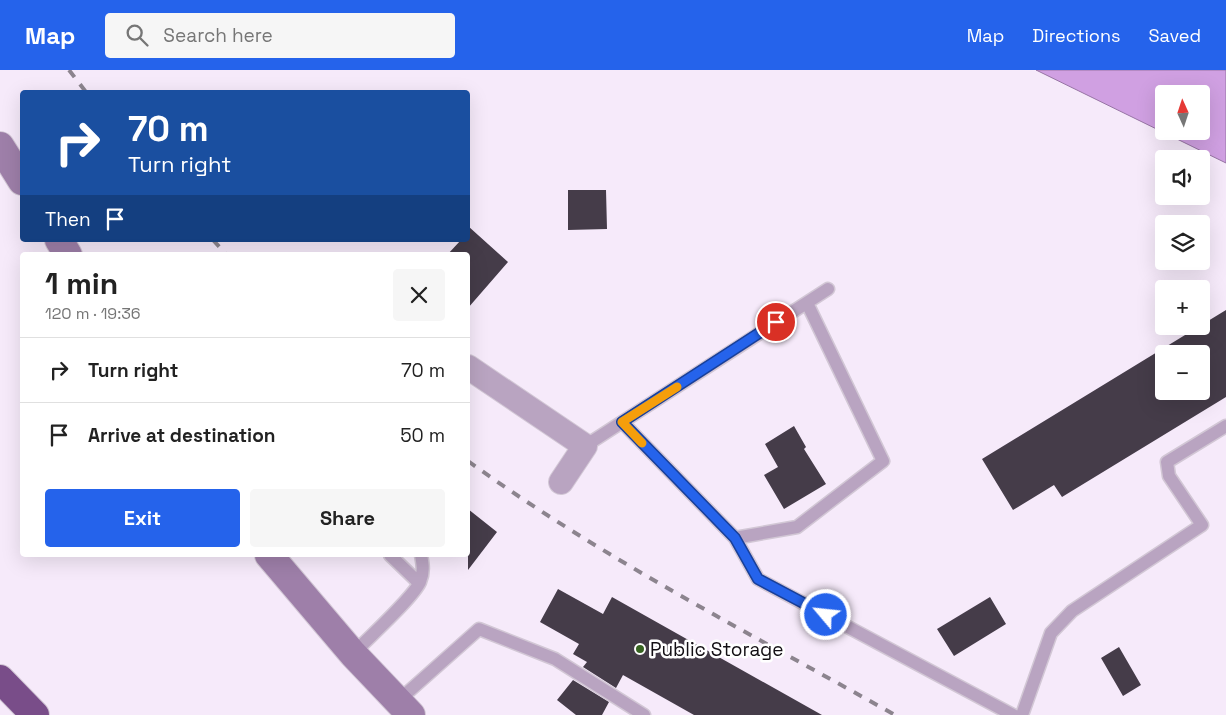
<!DOCTYPE html>
<html lang="en">
<head>
<meta charset="utf-8">
<style>
	:root { --surface:#fff; --page:#f6f6f6; --text:#222; --muted:#767676; --line:#e0e0e0; --accent:#2563eb }
	body { margin:0; font-family:"Space Grotesk",sans-serif; background:var(--page); color:var(--text); height:100vh; display:flex; flex-direction:column; font-size:19px; white-space:nowrap }
	* { box-sizing:border-box; margin:0 }
	p { font-size:16px; color:var(--muted) }
	.icon { flex:none; width:28px; height:28px; fill:none; stroke:currentColor; stroke-width:2; stroke-linecap:round; stroke-linejoin:round }
	.map { position:relative; flex:1; overflow:hidden }
	.panel { position:absolute; left:20px; top:182px; width:450px; height:305px; display:flex; flex-direction:column; background:var(--surface); border-radius:5px; box-shadow:0 5px 20px #0002 }
	.panel>* { flex:none }
	.top-card { position:absolute; left:20px; top:20px; width:450px; height:152px; border-radius:5px; box-shadow:0 5px 20px #0002; background:#1a4fa0; color:#fff; overflow:hidden }
	.needle { width:32px; rotate:357deg }
	.fabs { position:absolute; left:1155px; top:15px; display:grid; gap:10px }
	.fabs a { display:grid; place-items:center; width:55px; height:55px; border-radius:5px; background:var(--surface); box-shadow:0 5px 20px #0002; font-size:25px }
	.pin { position:absolute; display:grid; place-items:center; width:42px; height:42px; color:#fff; margin:-21px; border:2px solid #fff; border-radius:50%; box-shadow:0 1px 5px #0007 }
	.me { position:absolute; width:55px; margin:-28px; rotate:298deg; stroke-linejoin:round; filter:drop-shadow(0 0 4px #0008) }
	.turn { display:flex; align-items:center; gap:18px; height:105px; padding:0 25px; font-size:22px }
	.turn .icon { width:65px; height:65px; stroke-width:2.5 }
	.turn b { display:block; font-size:35px; line-height:42px }
	.then { display:flex; align-items:center; height:48px; padding:0 25px; background:#0003; gap:10px; font-size:19px }
	.round { display:grid; place-items:center; flex:none; width:52px; height:52px; border-radius:5px; background:var(--page) }
	.overview { display:flex; align-items:center; justify-content:space-between; height:85px; padding:0 25px }
	h1 { font-size:30px; font-weight:700; line-height:38px }
	.primary-button { display:flex; gap:10px; margin-top:auto; padding:10px 25px }
	.primary-button a { flex:1; height:58px; border-radius:5px; background:var(--accent); color:#fff; font-size:20px; font-weight:700; line-height:58px; text-align:center }
	.primary-button a+a { background:var(--page); color:var(--text) }
	ul { padding:0; list-style:none }
	li { display:flex; align-items:center; gap:15px; height:65px; padding:0 25px; border-top:1px solid var(--line) }
	li div { flex:1 }
	li b { display:block; font-size:19px }
	li em { font-style:normal }
	header { display:flex; align-items:center; gap:30px; box-sizing:border-box; height:70px; padding:0 25px; background:var(--accent); color:#fff }
	header strong { font-size:24px }
	nav { display:flex; gap:28px; margin-inline-start:auto; font-size:18px }
	.search { width:350px; height:45px; background:var(--page); display:flex; align-items:center; gap:12px; box-sizing:border-box; padding:0 18px; border-radius:5px; color:var(--muted); font-size:19px }
	.map>svg:first-child { display:block }
</style>
</head>
<body>
<header>
<strong>Map</strong>
<div class="search"><svg class="icon" aria-label="search" viewBox="0 0 24 24"><circle cx="10" cy="10" r="6"/><path d="M15 15l6 6"/></svg>Search here</div>
<nav><a>Map</a><a>Directions</a><a>Saved</a></nav>
</header>
<div class="map">
<svg width="1226" height="645" viewBox="0 0 1226 645">
	<rect width="100%" height="100%" fill="#f6eafa"/>
	<path fill="#d0a0e2" stroke="#9774a4" fill-rule="evenodd" d="M1036,0H1226V93ZM1164,24H1201V61H1164Z"/>
	<path fill="#453c49" fill-rule="evenodd" d="M568,120H606L607,159L568,160Z
		M468,156L508,192L468,238V185H447L461,170H468Z
		M1226,240V327L1062,427L1054,415L1013,440L982,389ZM1164,284H1201V321H1164Z
		M794,356L806,377L804,379L826,414L784,439L764,405L778,397L765,374Z
		M468,439L497,462L468,500Z
		M558,519L603,544L612,527L822,645H694L623,605L616,618L583,597L587,592L573,584L579,574L540,552Z
		M990,527L1006,554L954,586L937,559Z
		M1119,577L1141,615L1123,626L1101,588Z
		M573,610L609,632L602,645H576L557,630Z"/>
	<g fill="none" stroke-linecap="round" stroke-linejoin="round">
		<defs>
			<path id="lane" d="M622,352L735,468L758,509L1013,645
				M585,376L828,219
				M735,468L797,457L883,391L807,233
				M390,485L419,513
				M353,584C368,568 412,529 420,512C424,502 423,495 421,485
				M398,631L479,559L555,589L644,645
				M1022,645L1051,563L1072,541L1202,455L1169,406L1167,392L1226,356"/>
			<path id="street" d="M468,297L585,376L561,412"/>
			<path id="secondary" d="M0,76L22,111
				M59,170L68,185
				M269,485L353,584L411,645"/>
			<path id="highway" d="M0,609L35,645"/>
		</defs>
		<use href="#lane" stroke="#d2c7d5" stroke-width="15"/>
		<use href="#street" stroke="#d2c7d5" stroke-width="26"/>
		<use href="#secondary" stroke="#d2c7d5" stroke-width="30"/>
		<use href="#highway" stroke="#d2c7d5" stroke-width="30"/>
		<use href="#lane" stroke="#b9a4c1" stroke-width="12"/>
		<use href="#street" stroke="#b9a4c1" stroke-width="24"/>
		<use href="#secondary" stroke="#9e7fa9" stroke-width="28"/>
		<use href="#highway" stroke="#794d89" stroke-width="28"/>
		<path stroke="#8c848e" stroke-width="4" stroke-dasharray="9 9" stroke-linecap="butt" d="M69,0L86,22
			M213,170L227,185
			M468,391C602,488 751,564 895,645"/>
	</g>
	<g fill="none" stroke-linecap="round" stroke-linejoin="round">
		<defs>
			<path id="route" d="M776,252L622,352L735,468L758,509L826,545"/>
		</defs>
		<use href="#route" stroke="#184099" stroke-width="12"/>
		<use href="#route" stroke="#2563eb" stroke-width="9"/>
		<path stroke="#f59e0b" stroke-width="9" d="M642,373L622,352L677,317"/>
	</g>
	<circle fill="#386422" stroke="#fff" stroke-width="2" cx="640" cy="579" r="5"/>
	<g text-anchor="middle" stroke-width="5" stroke-linejoin="round" paint-order="stroke">
		<g font-size="19" fill="#130f14" stroke="#fff" text-anchor="start">
			<text x="650" y="586">Public Storage</text>
		</g>
	</g>
</svg>
<div class="fabs">
<a><svg class="needle" viewBox="-14 -14 28 28"><path d="M0-13l5 13h-10z" fill="#e53935"/><path d="M0 13l5-13h-10z" fill="#767676"/></svg></a>
<a><svg class="icon" aria-label="sound" viewBox="0 0 24 24"><path d="M4 9h4l5-4v14l-5-4H4zM17 9q2 3 0 6"/></svg></a>
<a><svg class="icon" aria-label="layers" viewBox="0 0 24 24"><path d="M12 4l9 5-9 5-9-5zM3 14l9 5 9-5"/></svg></a>
<a>+</a>
<a>−</a>
</div>
<div class="pin" style="left:776px;top:252px;background:#d93025"><svg class="icon" aria-label="arrive" viewBox="0 0 24 24"><path d="M6 21V4h12l-3 4 3 4H6"/></svg></div>
<svg class="me" style="left:826px;top:545px" viewBox="-20 -20 40 40"><circle r="17" fill="#2563eb" stroke="#fff" stroke-width="3"/><path d="M0-11L8 9 0 5-8 9z" fill="#fff"/></svg>
<div class="top-card">
<div class="turn"><svg class="icon" aria-label="right" viewBox="0 0 24 24"><path d="M7 20v-9h11M14 6l5 5-5 5"/></svg><div><b>70 m</b>Turn right</div></div>
<div class="then">Then<svg class="icon" aria-label="arrive" viewBox="0 0 24 24"><path d="M6 21V4h12l-3 4 3 4H6"/></svg></div>
</div>
<section class="panel">
<div class="overview"><div><h1>1 min</h1><p>120 m · 19:36</p></div><a class="round"><svg class="icon" aria-label="close" viewBox="0 0 24 24"><path d="M6 6l12 12M18 6L6 18"/></svg></a></div>
<ul>
<li><svg class="icon" aria-label="right" viewBox="0 0 24 24"><path d="M7 20v-9h11M14 6l5 5-5 5"/></svg><div><b>Turn right</b></div><em>70 m</em></li>
<li><svg class="icon" aria-label="arrive" viewBox="0 0 24 24"><path d="M6 21V4h12l-3 4 3 4H6"/></svg><div><b>Arrive at destination</b></div><em>50 m</em></li>
</ul>
<div class="primary-button"><a>Exit</a><a>Share</a></div>
</section>
</div>
</body>
</html>
